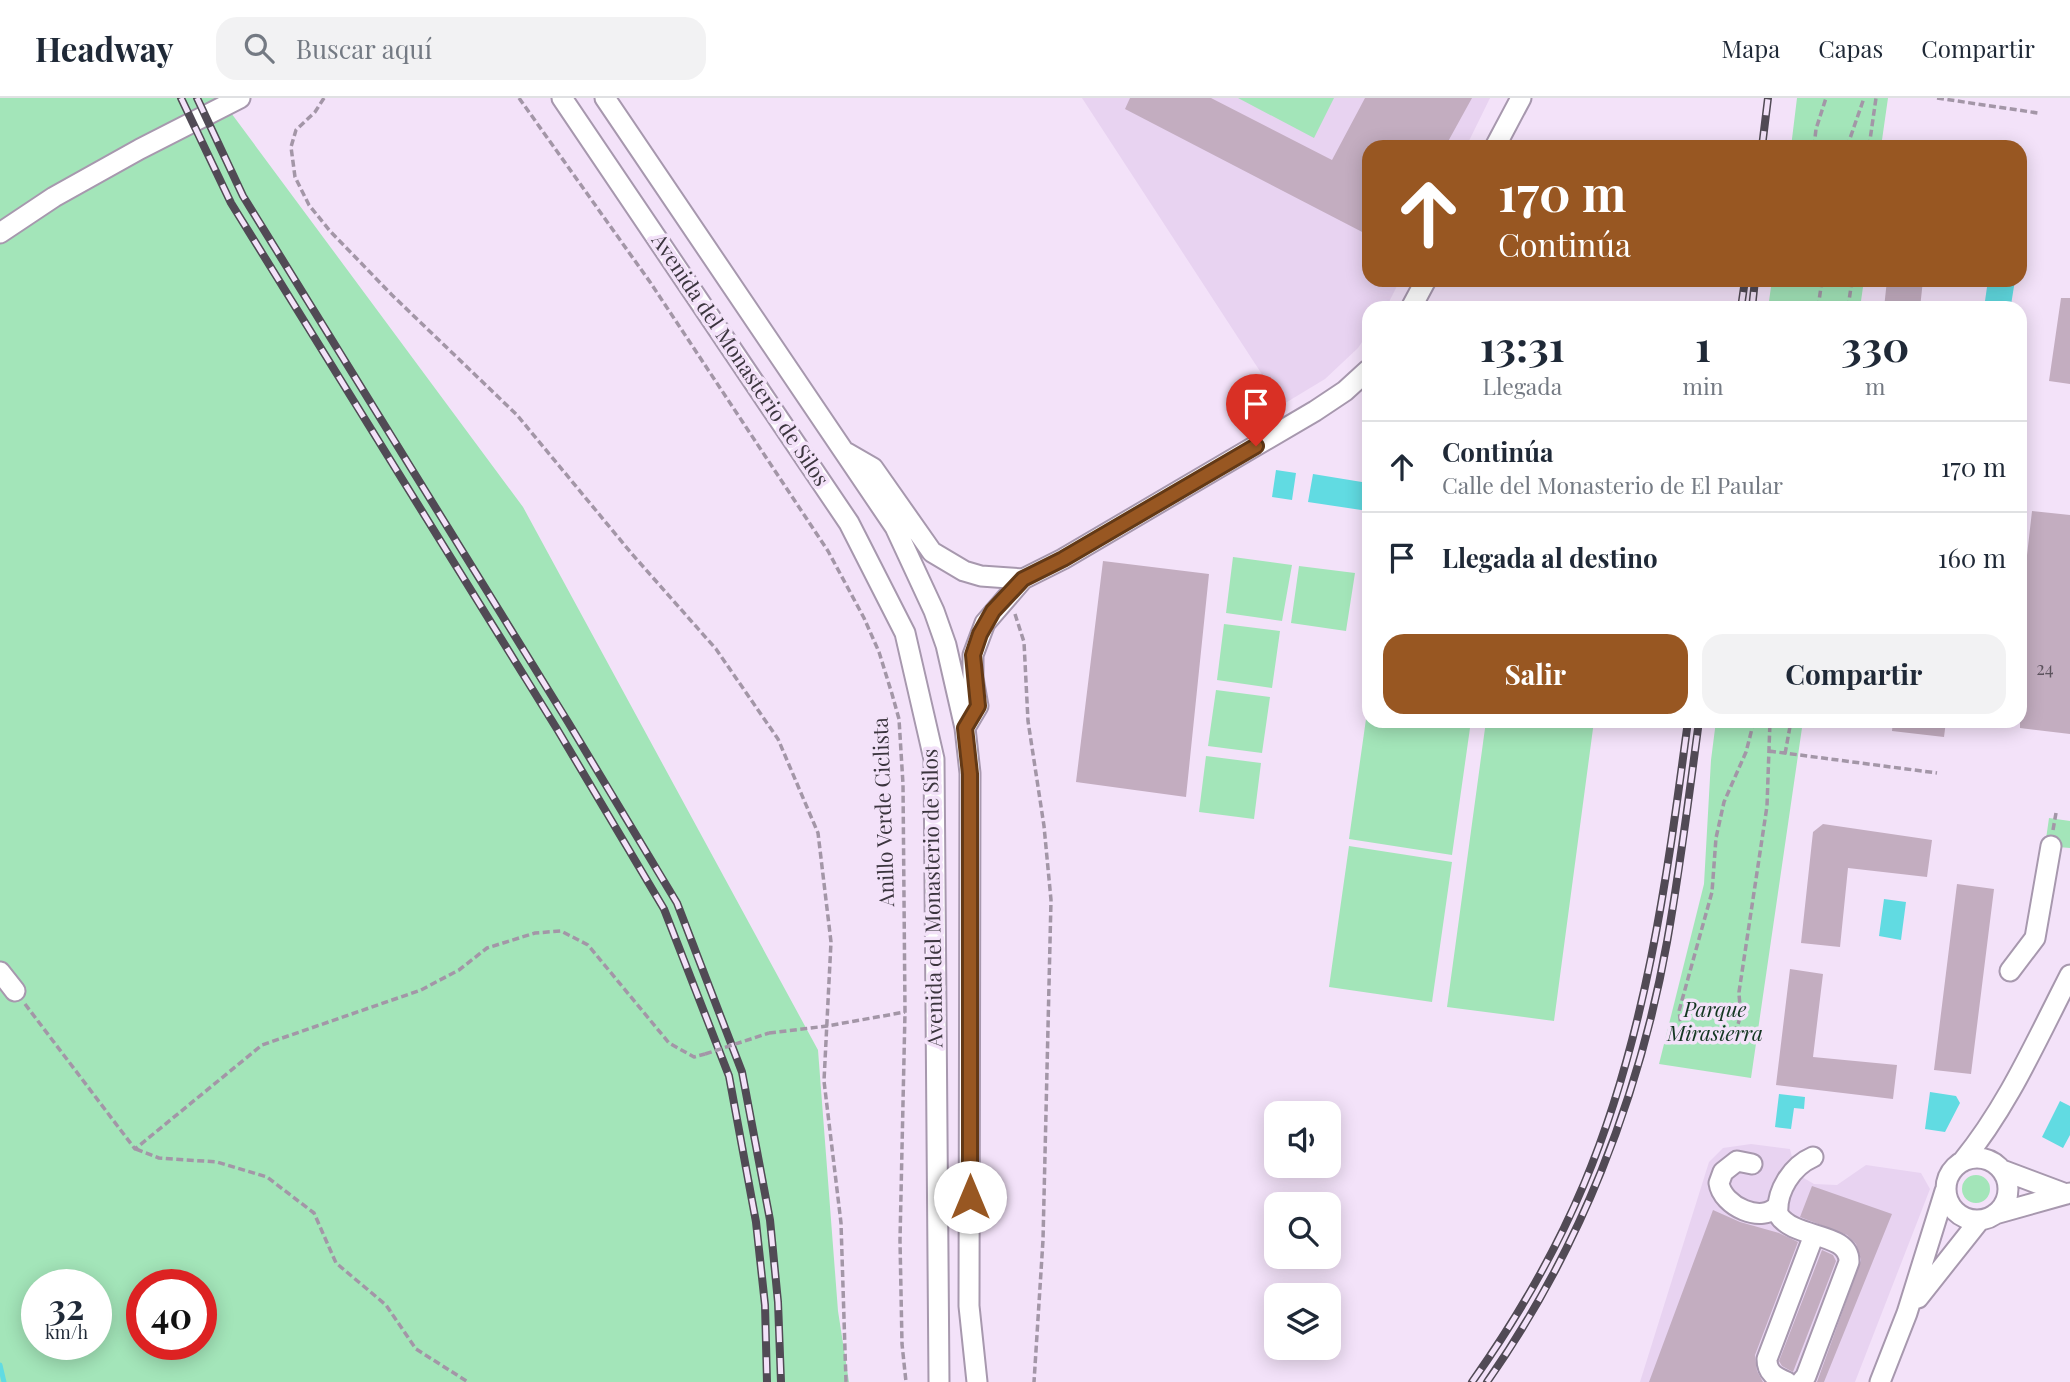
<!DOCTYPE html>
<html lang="es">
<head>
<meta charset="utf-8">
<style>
	:root { --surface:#fff; --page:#f2f2f3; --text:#1f2937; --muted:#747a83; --line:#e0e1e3; --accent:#985722 }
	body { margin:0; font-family:"Playfair Display",serif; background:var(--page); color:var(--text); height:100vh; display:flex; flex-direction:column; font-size:26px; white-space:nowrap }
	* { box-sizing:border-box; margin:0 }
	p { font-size:23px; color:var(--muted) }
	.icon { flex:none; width:38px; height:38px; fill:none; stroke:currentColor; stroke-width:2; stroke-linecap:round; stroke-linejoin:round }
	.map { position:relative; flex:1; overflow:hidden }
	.details { position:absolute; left:1362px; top:203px; width:665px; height:427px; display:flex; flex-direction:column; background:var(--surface); border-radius:21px; box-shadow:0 4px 18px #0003 }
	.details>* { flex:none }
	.top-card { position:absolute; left:1362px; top:42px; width:665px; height:147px; border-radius:21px; box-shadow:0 4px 18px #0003; background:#985722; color:#fff; overflow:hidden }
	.fabs { position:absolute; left:1264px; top:1003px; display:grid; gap:14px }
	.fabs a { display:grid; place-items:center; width:77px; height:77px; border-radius:14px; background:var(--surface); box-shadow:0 4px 18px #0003; font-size:35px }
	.speed { position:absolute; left:21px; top:1171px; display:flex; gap:14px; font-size:35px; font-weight:700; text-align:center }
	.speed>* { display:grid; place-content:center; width:91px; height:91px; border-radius:50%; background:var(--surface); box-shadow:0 4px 18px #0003; line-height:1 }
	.speed small { font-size:18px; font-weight:400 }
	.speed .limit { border:10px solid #d22; background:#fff; color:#111 }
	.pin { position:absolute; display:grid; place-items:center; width:60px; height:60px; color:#fff; margin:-72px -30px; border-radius:50% 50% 50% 0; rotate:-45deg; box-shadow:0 0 7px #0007 }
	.pin .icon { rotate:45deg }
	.me { position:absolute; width:77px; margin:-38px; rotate:0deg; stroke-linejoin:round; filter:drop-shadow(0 0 5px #0008) }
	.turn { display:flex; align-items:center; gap:24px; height:147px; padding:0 21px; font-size:32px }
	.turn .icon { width:91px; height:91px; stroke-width:2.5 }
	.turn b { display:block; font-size:49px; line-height:60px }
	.eta { display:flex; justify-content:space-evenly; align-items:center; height:119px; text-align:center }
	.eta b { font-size:42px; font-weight:700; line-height:49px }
	.button { display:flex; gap:14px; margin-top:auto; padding:14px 21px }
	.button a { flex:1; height:80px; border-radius:21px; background:var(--accent); color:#fff; font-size:28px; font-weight:700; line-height:80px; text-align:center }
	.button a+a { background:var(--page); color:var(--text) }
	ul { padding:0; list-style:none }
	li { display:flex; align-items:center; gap:21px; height:91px; padding:0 21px; border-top:2px solid var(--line) }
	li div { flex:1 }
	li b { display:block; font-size:26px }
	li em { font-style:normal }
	header { display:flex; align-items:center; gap:42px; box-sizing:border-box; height:98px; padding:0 35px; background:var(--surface); border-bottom:2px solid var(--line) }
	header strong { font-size:33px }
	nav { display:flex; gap:38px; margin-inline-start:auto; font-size:24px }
	.search { width:490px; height:63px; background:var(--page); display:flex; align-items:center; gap:18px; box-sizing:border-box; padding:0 24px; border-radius:21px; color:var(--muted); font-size:26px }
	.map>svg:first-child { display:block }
</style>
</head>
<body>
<header>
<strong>Headway</strong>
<div class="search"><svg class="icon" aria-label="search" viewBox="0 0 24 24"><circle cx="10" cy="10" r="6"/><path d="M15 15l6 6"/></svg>Buscar aquí</div>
<nav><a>Mapa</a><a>Capas</a><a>Compartir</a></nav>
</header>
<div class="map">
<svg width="2070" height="1284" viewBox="0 0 2070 1284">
	<rect width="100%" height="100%" fill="#f3e2f9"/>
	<path fill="#e8d3f1" d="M1082,0H1490L1466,49H1368V182H1400L1386,210H1368V235L1358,250L1325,281L1282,307Z
		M1751,1046L1790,1051L1793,1063L1802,1079L1814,1086L1837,1087L1866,1067L1921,1075L1930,1091L1855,1284H1640L1709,1064L1723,1050Z"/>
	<path fill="#a3e5b9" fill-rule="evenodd" d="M0,0H220L523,409L818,952L838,1213L849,1284H0ZM37,1186H96V1246H37ZM142,1186H201V1246H142Z
		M1238,0H1334L1314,40Z
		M1797,0H1888L1881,49H1791Z
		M1772,182H1864L1860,210H1768Z
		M1233,459L1292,467L1282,523L1226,515Z
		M1299,468L1355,475L1346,533L1291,525Z
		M1224,526L1280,533L1272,590L1217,582Z
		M1216,592L1270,599L1262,655L1208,648Z
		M1368,607V623H1471L1452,757L1349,741Z
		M1486,623H1594L1554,923L1447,909Z
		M1716,623H1803L1751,980L1659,966L1704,786L1711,662Z
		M1206,658L1261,665L1254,721L1199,714Z
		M2049,720L2070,723V750L2045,748Z
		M1349,748L1452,764L1432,904L1329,889Z
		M1962 1091a14 14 0 1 1 28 0a14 14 0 1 1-28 0Z"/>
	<path fill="#61dbe2" d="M1988,182H2015L2011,207L1985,203Z
		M1276,372L1296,375L1292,402L1272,399Z
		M1313,376L1368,385V413L1308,404Z
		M1884,801L1906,804L1901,842L1879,838Z
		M1930,994L1956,998L1960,1005L1945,1034L1925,1031Z
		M1779,996L1805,999L1804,1011L1794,1010L1791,1031L1775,1029Z
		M2060,1003L2070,1008V1037L2063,1050L2042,1039Z"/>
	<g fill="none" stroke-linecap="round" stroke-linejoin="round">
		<path stroke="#61dbe2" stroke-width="5" d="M0,1267L4,1284"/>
	</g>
	<path fill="#c3adc0" d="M1130,0H1211L1332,62L1365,0H1472L1445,49H1368V137L1125,11Z
		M1887,182H1923L1920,210H1884Z
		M2061,200H2070V286L2049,283Z
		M2032,413L2070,417V636L2020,630V519Z
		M1103,463L1209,476L1186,699L1076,684Z
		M1893,623H1946L1944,639L1892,633Z
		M1823,726L1932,742L1927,779L1848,770L1840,849L1801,845L1813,734Z
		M1957,786L1994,791L1971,976L1934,972Z
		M1790,871L1823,876L1813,959L1897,967L1893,1001L1776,987Z
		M1812,1088L1892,1116L1824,1284H1817L1861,1162L1856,1146L1847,1137L1800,1119Z
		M1713,1112L1740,1124L1779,1135L1798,1144L1755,1257L1757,1273L1763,1284H1649Z
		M1822,1152L1833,1157L1836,1163L1793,1274L1782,1268L1779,1263Z"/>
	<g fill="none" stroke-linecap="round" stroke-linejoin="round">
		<defs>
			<path id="minor" d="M562,0L849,425L905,535L934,661L939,1284
				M605,0L895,429L934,513L946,547L965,630L970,675L969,1208L977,1284
				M1495,49L1521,0
				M0,135L54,99L140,51L240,0
				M1411,210L1426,182
				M847,355L873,370L932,454L964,473L981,478L1023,481
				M965,630L978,608L973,580V557L985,525L1023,481L1063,461L1315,313L1345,293L1368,272
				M2010,873L2035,840L2051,748
				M0,874L15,893
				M1946 1091a31 31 0 1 1 62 0a31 31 0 1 1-62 0Z
				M1962,1064C2008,1008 2037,941 2070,877
				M1752,1066L1737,1063L1723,1074L1719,1085C1722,1108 1763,1127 1778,1107
				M2002,1072L2066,1096
				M1995,1116L2070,1095
				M1918,1200L1979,1123
				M1787,1284C1775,1279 1767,1275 1767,1261L1814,1137
				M1801,1284L1806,1278L1849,1164C1850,1133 1793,1142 1778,1116C1776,1093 1792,1068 1813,1059
				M1880,1284L1907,1215L1945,1093"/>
		</defs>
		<use href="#minor" stroke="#a798ae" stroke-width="23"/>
		<path stroke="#a396a7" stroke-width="3.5" stroke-dasharray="7 3.5" stroke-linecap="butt" d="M324,0L315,14L296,32L291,49L295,79L309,107L330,133L392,197L517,317L632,456L716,551L778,641L818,735L831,844L824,983L841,1125L846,1284
			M519,0L650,184L828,453L864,520L879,554L892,596L899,621L903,686L905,914L900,1142L902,1246L906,1284
			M1937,0L2038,15
			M1814,49L1816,31L1826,0
			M1847,49L1864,0
			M1869,49L1876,0
			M1818,210L1822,182
			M1848,210L1852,182
			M1015,516L1024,544L1028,623L1044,728L1051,802L1043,1142L1034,1284
			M1754,623L1746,654L1724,704L1716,740L1712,794L1679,913L1682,935C1698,948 1732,948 1739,923C1742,915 1739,903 1739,894L1767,708L1770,623
			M1769,653L1937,675
			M1785,656L1791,623
			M2053,732L2056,715
			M25,906L135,1051L262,947L421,892L459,872L487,850L535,835L561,833L588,847L669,945L694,959L705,956
			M769,935L827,928L905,914
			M136,1051L159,1060L217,1064L267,1079L314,1115L336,1165L386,1207L416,1251L468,1284"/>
		<use href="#minor" stroke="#fff" stroke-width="19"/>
		<defs>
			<path id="rail" d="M181,0L231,105L557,631L664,811L729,978L756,1124L765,1207L767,1284
				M197,0L243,98L568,624L677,805L742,974L770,1122L778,1204L781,1284
				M1762,49L1768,0
				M1741,210L1745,182
				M1752,210L1755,182
				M1472,1284C1516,1222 1554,1157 1584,1086C1646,939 1667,780 1688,623
				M1487,1284C1579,1153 1639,1001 1667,844C1680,771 1689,697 1699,623"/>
		</defs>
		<use href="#rail" stroke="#514a55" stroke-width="8"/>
		<use href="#rail" stroke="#f3e2f9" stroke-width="5" stroke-dasharray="16" stroke-linecap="butt"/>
		<path stroke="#a396a7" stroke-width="3.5" stroke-dasharray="7 3.5" stroke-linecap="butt" d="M705,956L769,935"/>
	</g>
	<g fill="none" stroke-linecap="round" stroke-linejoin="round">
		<defs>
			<path id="route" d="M970,1099V676L965,630L978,608L973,557L980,536L993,513L1023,481L1063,461L1256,348"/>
		</defs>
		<use href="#route" stroke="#633916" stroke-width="18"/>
		<use href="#route" stroke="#985722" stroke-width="12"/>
	</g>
	<g text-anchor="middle" stroke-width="7" stroke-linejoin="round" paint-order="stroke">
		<g font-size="18" fill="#5d535e">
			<text x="2045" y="577">24</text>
		</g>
		<g font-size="21" fill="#3b353e" stroke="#f3e2f9">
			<text transform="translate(740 262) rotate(56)" y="7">Avenida del Monasterio de Silos</text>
			<text transform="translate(884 714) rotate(-92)" y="7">Anillo Verde Ciclista</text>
			<text transform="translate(933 800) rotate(-91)" y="7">Avenida del Monasterio de Silos</text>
		</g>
		<g font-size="21" font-style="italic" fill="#133621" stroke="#f3e2f9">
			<text x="1715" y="919">Parque<tspan x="1715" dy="24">Mirasierra</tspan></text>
		</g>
	</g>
</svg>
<div class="fabs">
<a><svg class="icon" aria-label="sound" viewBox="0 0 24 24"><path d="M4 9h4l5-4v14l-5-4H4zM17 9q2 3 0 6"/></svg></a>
<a><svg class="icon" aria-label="search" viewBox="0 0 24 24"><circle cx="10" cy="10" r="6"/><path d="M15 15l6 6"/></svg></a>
<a><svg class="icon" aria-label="layers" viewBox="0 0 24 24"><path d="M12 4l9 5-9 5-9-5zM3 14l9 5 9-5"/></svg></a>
</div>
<div class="speed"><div>32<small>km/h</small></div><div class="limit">40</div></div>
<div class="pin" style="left:1256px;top:348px;background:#d93025"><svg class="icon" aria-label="arrive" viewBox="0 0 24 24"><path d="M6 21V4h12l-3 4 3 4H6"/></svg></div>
<svg class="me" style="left:970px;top:1099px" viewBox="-20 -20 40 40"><circle r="19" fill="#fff"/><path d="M0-13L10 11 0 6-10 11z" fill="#985722"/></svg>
<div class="top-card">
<div class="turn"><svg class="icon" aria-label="ahead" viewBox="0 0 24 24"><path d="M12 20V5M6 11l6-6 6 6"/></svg><div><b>170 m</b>Continúa</div></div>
</div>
<section class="details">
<div class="eta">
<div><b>13:31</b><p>Llegada</p></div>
<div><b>1</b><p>min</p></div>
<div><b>330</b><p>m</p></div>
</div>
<ul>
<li><svg class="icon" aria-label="ahead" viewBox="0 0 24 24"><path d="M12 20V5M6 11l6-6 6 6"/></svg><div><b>Continúa</b><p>Calle del Monasterio de El Paular</p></div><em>170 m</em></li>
<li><svg class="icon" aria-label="arrive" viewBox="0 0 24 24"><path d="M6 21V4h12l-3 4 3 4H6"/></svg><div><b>Llegada al destino</b></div><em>160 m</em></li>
</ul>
<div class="button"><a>Salir</a><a>Compartir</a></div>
</section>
</div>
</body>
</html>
